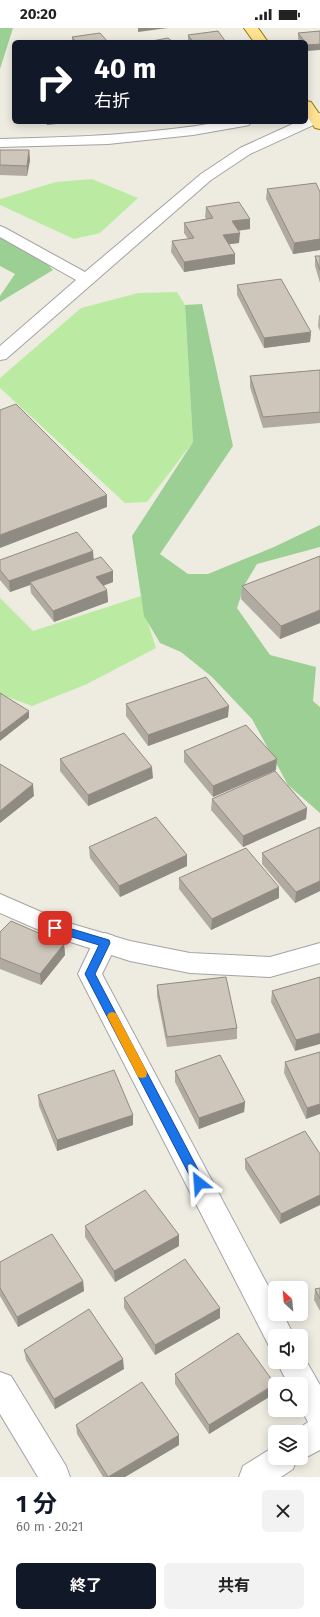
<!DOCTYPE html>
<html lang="ja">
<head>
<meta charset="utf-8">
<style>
	:root { --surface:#fff; --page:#f2f2f2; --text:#222; --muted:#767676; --accent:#111827 }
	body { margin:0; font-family:"Fira Sans","Noto Sans JP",sans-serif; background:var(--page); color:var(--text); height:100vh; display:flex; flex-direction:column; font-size:15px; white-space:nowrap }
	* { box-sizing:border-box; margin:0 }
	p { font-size:13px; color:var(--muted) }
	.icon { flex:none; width:22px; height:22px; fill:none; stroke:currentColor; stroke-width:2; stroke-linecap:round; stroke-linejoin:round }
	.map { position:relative; height:1449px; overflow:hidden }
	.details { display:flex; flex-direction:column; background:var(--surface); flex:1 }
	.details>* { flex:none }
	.hud { position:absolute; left:12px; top:12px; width:296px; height:84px; border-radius:6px; box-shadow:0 2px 10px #0003; background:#111827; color:#fff; overflow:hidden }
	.needle { width:26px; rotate:334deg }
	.controls { position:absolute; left:268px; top:1253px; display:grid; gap:8px }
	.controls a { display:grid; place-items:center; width:40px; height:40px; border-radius:6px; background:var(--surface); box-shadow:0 2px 10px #0003; font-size:20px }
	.pin { position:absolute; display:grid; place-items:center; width:34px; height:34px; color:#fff; margin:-17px; border-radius:8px; box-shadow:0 2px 6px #0006 }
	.me { position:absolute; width:44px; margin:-22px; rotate:332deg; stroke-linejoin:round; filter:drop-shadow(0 0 3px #0008) }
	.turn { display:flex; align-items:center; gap:14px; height:84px; padding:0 16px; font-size:18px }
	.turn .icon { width:52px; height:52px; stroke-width:2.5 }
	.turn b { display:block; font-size:28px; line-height:34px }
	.round { display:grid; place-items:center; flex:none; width:42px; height:42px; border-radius:6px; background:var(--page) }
	.head { display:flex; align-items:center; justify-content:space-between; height:68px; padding:0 16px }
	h1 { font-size:24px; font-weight:700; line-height:30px; color:var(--accent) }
	.action { display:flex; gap:8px; margin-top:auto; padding:8px 16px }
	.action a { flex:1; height:46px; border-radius:6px; background:var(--accent); color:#fff; font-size:16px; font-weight:700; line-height:46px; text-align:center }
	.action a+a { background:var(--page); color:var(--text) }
	.status { display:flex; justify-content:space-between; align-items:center; height:28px; padding:0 20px; background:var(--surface); direction:ltr }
	.status svg { height:11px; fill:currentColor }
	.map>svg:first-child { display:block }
</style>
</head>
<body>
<div class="status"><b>20:20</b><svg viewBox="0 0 49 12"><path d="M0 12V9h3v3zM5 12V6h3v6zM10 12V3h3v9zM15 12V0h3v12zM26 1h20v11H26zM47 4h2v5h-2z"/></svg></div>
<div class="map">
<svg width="320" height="1449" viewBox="0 0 320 1449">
	<rect width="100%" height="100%" fill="#eeece1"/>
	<path fill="#bbeba3" d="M92,151L138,170L100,205L74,211L0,177V171L56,154Z
		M177,264L185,277L193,414L147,474L125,475L0,360V350L81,280L138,265Z
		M141,568L144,583L156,620L87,656L32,678L0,666V570L33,603Z"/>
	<path fill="#9bcf93" d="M0,0H13L0,41Z
		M0,206L34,222L53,242L0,274V268L15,246L0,238Z
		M202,276L233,418L160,526L188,546H208L274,519L320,497V519L257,536L245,556L237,580L270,627L316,639L313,673L320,679V785L288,757L252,691L212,649L181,624L160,615L144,588L132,508L193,414L185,277Z"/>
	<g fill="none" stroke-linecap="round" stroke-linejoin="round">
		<defs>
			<path id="minor" d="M220,94H251L249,97L244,98L193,107L108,116L0,119V111C74,109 147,107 220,94Z
				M105,905L114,908L117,915L102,946L275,1271V1286H283L294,1308H275V1320L269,1318L78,946L96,908Z
				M301,1324L320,1357V1422L301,1432L297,1430L293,1441L281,1449H239L243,1438L275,1418V1430H301V1404H294L308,1394L301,1381V1356H288L277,1334H301Z
				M0,1344L11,1348L66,1438L70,1449H38L0,1386Z"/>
			<path id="tertiary" d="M320,85V94L250,126L211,152L6,331L0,332V318L76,252L0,209V198L5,200L85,244L201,146L240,120L297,94H306V90Z
				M0,866L62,893L130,913L190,925L270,929L320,915V935L270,949L190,945L130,933L55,909L0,885Z"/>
			<path id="primary" d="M244,0H258L268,14H254Z
				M306,73L311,74L320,87V101L315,100L306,87Z"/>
		</defs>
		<use href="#minor" stroke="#a3a3a3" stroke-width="2"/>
		<use href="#tertiary" stroke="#a3a3a3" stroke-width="2"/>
		<use href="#primary" stroke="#937a00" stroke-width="2"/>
		<use href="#minor" fill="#fff" fill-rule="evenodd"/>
		<use href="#tertiary" fill="#fff" fill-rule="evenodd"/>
		<use href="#primary" fill="#ffe294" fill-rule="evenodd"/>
	</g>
	<path fill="#b1aaa0" d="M320,3L307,23L306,22V14H300L298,11V5Z
		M188,7L193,14H188Z
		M72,9L106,14H72Z
		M0,122H29L30,132L27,148L0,147Z
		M267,161L320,164V222L293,226L266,171Z
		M206,179L250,201L238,203L239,215L229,216L235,236L184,244L171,224L172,213L188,211L184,205V195L206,191L205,189Z
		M315,228H320V255L315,238Z
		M237,257L311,304L310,314L264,320L237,267Z
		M319,287H320V303L318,298Z
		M320,342V395L263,400L250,359V348Z
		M320,528V595L280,611L241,571L242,558Z
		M94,531L113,554L103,558L107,562L108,574L54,594L31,565L30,557L10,564L0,552V532Z
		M126,676L228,689L148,718L126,688Z
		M184,723L276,742L213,769L184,734Z
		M60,731L153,750L88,778L60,743Z
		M212,771L307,780L306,791L243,819L211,782Z
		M320,799V863L295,875L262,836V825Z
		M89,819L187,838L120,869L90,830Z
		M179,850L279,870L211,902L179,861Z
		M0,904L64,916L65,927L41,957L0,941Z
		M320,949L295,1023L271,974L272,963Z
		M157,957L237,1000V1011L167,1019L157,968Z
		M320,1024L306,1091L284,1045L285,1034Z
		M175,1043L245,1074L244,1084L199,1101L175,1054Z
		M38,1067L133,1087V1097L57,1123L39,1078Z
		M320,1126V1177L280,1196L245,1141V1131Z
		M85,1198L179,1207V1218L115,1254L85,1209Z
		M0,1234L83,1253L84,1263L18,1299L0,1268Z
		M320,1260V1283L314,1272L315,1261Z
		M124,1270L220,1280V1290L155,1327L124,1280Z
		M24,1322L124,1341L55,1381L26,1332Z
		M175,1346L275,1357L274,1366L209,1406L175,1356Z
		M76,1397L179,1417L125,1449H103L77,1406Z"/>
	<path fill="#908b82" d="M138,0H168L138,4Z
		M320,16V22L307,23V17Z
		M46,94H76L47,97Z
		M29,122L30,132L27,148V138Z
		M250,191V201L232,203V193Z
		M240,205L239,215L223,217V207Z
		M320,211V222L293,226L294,215Z
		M235,226V236L184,244V234Z
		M311,304L310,314L264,320V310Z
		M107,467V479L0,520V507Z
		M93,523L94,534L30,554V557L10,564L9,553Z
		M113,543V554L96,560V549Z
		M107,562L108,574L54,594L53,583Z
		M320,582V595L280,611L281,598Z
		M229,678L228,689L148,718V707Z
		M29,683V690L0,713V705Z
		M277,731L276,742L213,769V758Z
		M152,739L153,750L88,778V767Z
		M33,756L34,768L0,795V783Z
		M307,780L306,791L243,819V808Z
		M187,827V838L120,869L119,858Z
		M320,853V863L295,875L296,864Z
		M279,859V870L211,902L212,891Z
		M64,916L65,927L41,957L40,946Z
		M320,1005V1016L295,1023L296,1012Z
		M245,1074L244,1084L199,1101V1090Z
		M320,1076V1086L306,1091L307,1080Z
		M133,1087V1097L57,1123V1112Z
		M320,1167V1177L280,1196L281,1186Z
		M179,1207V1218L115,1254L114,1243Z
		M83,1253L84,1263L18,1299L17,1289Z
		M220,1280V1290L155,1327V1317Z
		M123,1331L124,1341L55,1381L54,1371Z
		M275,1357L274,1366L209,1406V1397Z
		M179,1407V1417L125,1449H109Z"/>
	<path fill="#cec6ba" stroke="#908b82" d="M218,3L226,14H193L188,7Z
		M320,3V16L307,17L306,16V14H305L298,5Z
		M100,5L108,14H76L72,9Z
		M168,10L173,14H147Z
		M0,122H29L27,138L0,137Z
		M316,155L320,164V211L294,215L267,161Z
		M239,174L250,191L232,193L240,205L223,207L235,226L184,234L172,213L194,210L184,195L213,190L206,179Z
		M315,228H320V242Z
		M281,251L311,304L264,310L237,257Z
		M320,342V384L263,389L250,348Z
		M16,376L107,467L0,507V382Z
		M77,504L93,523L9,553L0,542V532Z
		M320,528V582L281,598L242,558Z
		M101,529L113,543L96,549L107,562L53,583L30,554Z
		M206,649L229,678L148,707L126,676Z
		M0,665L29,683L0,705Z
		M246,697L277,731L213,758L184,723Z
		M124,705L152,739L88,767L60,731Z
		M0,736L33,756L0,783Z
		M275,743L307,780L243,808L212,771Z
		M156,789L187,827L119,858L89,819Z
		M320,799V853L296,864L262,825Z
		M246,820L279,859L212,891L179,850Z
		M11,893L64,916L40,946L0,930V904Z
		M226,949L237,1000L167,1009L157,957Z
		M320,949V1005L296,1012L272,963Z
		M320,1024V1076L307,1080L285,1034Z
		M220,1027L245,1074L199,1090L175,1043Z
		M114,1042L133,1087L57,1112L38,1067Z
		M305,1103L320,1126V1167L281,1186L245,1131Z
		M145,1162L179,1207L114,1243L85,1198Z
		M52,1206L83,1253L17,1289L0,1260V1234Z
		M185,1231L220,1280L155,1317L124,1270Z
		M320,1260V1271L315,1261Z
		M89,1281L123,1331L54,1371L24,1322Z
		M238,1305L275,1356L209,1397L175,1346Z
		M142,1354L179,1407L108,1449L76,1397Z"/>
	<path fill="#1a73e8" stroke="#114b97" d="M55,896L109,912L110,915L95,946L203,1151L205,1155L203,1158L199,1160L195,1158L85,946L99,917L52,903L50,900L52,898Z"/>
	<path fill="#f59e0b" d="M112,984L116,985L146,1042L147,1045L146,1049L142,1050L138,1049L107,988L109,985Z"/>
</svg>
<div class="controls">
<a><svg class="needle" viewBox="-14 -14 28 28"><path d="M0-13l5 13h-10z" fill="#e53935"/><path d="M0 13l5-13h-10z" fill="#767676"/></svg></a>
<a><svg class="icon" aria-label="sound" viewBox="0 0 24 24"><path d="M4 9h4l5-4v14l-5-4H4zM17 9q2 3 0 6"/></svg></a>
<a><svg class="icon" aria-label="search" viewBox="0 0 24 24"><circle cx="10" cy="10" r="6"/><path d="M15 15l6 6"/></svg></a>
<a><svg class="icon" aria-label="layers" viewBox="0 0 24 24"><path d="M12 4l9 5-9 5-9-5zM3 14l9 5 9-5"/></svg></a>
</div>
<div class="pin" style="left:55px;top:900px;background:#d93025"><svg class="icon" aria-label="arrive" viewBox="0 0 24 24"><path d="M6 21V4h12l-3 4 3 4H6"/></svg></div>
<svg class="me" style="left:199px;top:1155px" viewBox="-20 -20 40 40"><path d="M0-17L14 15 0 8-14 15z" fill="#1a73e8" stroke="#fff" stroke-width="4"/></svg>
<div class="hud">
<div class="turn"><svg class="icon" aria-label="right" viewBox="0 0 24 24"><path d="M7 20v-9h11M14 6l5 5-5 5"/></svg><div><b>40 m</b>右折</div></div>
</div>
</div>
<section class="details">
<div class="head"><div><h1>1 分</h1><p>60 m · 20:21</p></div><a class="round"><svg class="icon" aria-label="close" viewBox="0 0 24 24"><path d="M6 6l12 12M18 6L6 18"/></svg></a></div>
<div class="action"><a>終了</a><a>共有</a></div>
</section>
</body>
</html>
